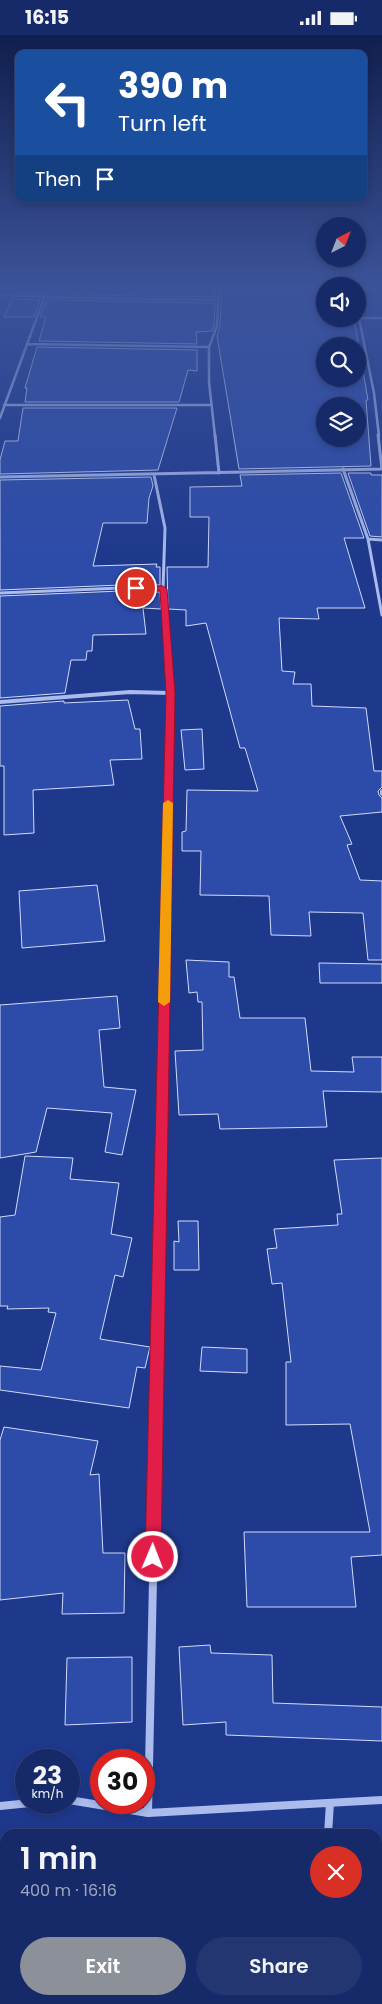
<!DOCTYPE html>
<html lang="en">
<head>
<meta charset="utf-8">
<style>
	:root { --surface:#162a69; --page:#233671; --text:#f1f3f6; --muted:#9ea7c0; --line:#35467d; --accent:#8c9099 }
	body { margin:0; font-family:Poppins,sans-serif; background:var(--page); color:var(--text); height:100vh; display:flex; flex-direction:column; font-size:19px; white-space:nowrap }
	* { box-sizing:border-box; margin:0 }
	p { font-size:16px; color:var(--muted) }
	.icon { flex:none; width:28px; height:28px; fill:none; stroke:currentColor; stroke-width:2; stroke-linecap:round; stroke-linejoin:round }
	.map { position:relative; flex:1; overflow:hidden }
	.details { position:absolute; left:0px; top:1794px; width:382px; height:176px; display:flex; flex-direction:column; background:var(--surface); border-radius:15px 15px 0 0; box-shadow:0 2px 8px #0003,0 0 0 1px var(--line) }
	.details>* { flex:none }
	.banner { position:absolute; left:15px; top:15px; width:352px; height:152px; border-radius:10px; box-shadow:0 2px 8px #0003,0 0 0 1px var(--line); background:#1a4fa0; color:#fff; overflow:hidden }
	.needle { width:32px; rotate:42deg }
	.fabs { position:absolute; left:316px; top:182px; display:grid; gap:10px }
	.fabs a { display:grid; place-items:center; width:50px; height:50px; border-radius:50%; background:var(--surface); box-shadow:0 2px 8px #0003,0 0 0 1px var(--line); font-size:25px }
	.speed { position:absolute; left:15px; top:1714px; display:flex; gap:10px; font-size:25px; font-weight:700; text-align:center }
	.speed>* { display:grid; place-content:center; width:65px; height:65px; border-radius:50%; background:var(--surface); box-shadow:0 2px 8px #0003,0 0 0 1px var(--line); line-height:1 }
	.speed small { font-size:12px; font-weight:400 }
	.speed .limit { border:8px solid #d22; background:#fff; color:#111 }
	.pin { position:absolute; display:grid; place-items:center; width:42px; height:42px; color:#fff; margin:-21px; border:2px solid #fff; border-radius:50%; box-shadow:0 1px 5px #0007 }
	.me { position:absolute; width:55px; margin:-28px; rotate:1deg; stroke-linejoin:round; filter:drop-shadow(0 0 4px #0008) }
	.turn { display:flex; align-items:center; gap:18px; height:105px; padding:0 20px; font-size:22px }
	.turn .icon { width:65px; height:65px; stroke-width:2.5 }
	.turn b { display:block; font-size:35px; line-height:42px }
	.then { display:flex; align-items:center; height:48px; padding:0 20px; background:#0003; gap:10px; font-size:19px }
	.round { display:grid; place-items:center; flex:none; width:52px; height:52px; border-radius:26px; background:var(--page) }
	.headline { display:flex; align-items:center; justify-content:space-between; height:85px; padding:0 20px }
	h1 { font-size:30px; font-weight:600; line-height:38px }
	.cta { display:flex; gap:10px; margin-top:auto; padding:10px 20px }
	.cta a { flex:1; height:58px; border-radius:30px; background:var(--accent); color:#fff; font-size:20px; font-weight:600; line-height:58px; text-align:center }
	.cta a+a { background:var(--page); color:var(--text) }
	.status { display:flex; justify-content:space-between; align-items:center; height:35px; padding:0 25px; background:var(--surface); direction:ltr }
	.status svg { height:14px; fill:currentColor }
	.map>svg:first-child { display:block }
</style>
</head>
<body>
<div class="status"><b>16:15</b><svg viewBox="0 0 49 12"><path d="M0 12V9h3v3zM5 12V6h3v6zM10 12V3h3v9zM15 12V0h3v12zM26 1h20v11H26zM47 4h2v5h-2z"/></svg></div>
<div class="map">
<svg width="382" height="1969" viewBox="0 0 382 1969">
	<rect width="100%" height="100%" fill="#1e388c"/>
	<path fill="#2d4caa" stroke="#d0dbf9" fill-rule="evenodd" d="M17,250H60L78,251L77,260L14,257Z
		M128,250H216L215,262L83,260L85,251L127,252Z
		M222,250H348L325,251V284H354L368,365H366L371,431L239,434L217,301L220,291ZM325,311H358V344H325ZM325,371H358V404H325Z
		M12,264L40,265L34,282H4Z
		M47,265L215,268L214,290L212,296L196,297L197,309L39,306L46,282H40Z
		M37,312L197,315V336L188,335L179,367H25L27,353H25Z
		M23,373H177L158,435L0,439V425L5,406H18Z
		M341,438L364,503H344L365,573H317L319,584L279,583L282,636L295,637L293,649H311L312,671L366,673L374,736H382V752L378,756L379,760L382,763V777L340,781L352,809L347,810L360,845L382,846V925H368L363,878L309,877L311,901L271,900L269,861L200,860L201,816H182V797L186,796L187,755L258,756L245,713H240L206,588L186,591V575L168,574L167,532H208L209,482H190V452L242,451L240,440Z
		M348,438H371V440H382V502L370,501Z
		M151,442L153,451L149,463L147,488H103L93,531L157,529L156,532H160V550H121L0,555V445Z
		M121,556L160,557L161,574L143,573L146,599L93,600L92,616H87L86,625H71L65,658L0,663V561Z
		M128,665L135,694H140L142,724L110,725L114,750L33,755L34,798L4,800V731H0V671L64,666V668Z
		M202,694L204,734L185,735L181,695Z
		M97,850L105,906L22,913L19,856Z
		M186,925L229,927V942H234L240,983H305L311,1036L354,1037L352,1022H382V1057L323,1056L327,1092L220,1094L218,1079L179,1080L175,1016L203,1015L202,967H198L197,957L189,958Z
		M319,928L382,929V948H320Z
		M117,961L120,993L99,995L104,1052L136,1055L122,1120L105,1117L112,1078L47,1073L36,1117L0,1123V970Z
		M25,1121L73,1123L70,1144L119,1148L111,1199L132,1203L123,1242L115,1240L100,1304L150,1312L145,1333L137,1332L129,1373L0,1355V1331L41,1335L56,1278L48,1277L49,1273L7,1274L8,1271H0V1182L15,1180Z
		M382,1123V1520L351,1522L356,1572H247L244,1497H370L350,1389L286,1390V1327H291L282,1248L272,1249L267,1214L277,1213L274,1194L338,1190L337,1179H342L334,1125Z
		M178,1186H198L199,1235H174V1206L179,1207Z
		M202,1312L247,1314V1338L200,1336Z
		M4,1392L98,1406L90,1440L99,1439L103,1518H125L124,1578L62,1579L63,1558L0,1565V1405Z
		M210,1610L211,1618L272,1620L273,1668L382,1672V1706L226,1700V1687L183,1690L179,1612Z
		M132,1622V1687L65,1690L67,1623Z"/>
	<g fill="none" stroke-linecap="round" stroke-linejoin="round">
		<path stroke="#abbbec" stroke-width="2.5" d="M82,250L79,263L219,265
			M358,250L359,283L374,358L379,401
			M0,260L79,263
			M359,283H382
			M28,309L209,312
			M4,370H211
			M0,383L44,263
			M215,401L209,347V312L217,291L219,250"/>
		<path stroke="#abbbec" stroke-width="3" d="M215,400L219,438
			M378,400L382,434
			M343,434L368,504L382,580
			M154,440L165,493L163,554L165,589
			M0,442L382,434
			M368,504L382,505
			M0,558L121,553L163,554"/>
		<path stroke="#abbbec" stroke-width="4" d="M165,588L170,658L167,827
			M0,667L130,657L170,658
			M382,756V759"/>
		<path stroke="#abbbec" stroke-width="5" d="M161,1125L167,825"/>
		<path stroke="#abbbec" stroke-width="6" d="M153,1499L161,1123"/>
		<path stroke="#abbbec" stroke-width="8" d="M69,1765L148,1778L382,1765
			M0,1771L30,1768
			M148,1778L154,1498
			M328,1799L330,1768
			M325,1965V1969"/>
	</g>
	<linearGradient id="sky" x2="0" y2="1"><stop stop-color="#101f4d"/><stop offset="0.48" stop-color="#3b5399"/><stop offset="1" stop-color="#3b5399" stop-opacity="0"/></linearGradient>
	<rect width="382" height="526" fill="url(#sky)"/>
	<path fill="#e11d48" stroke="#92132f" d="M163,551L167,554L175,658L161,1522L159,1528L153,1530L147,1528L145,1522L166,658L160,556L136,555L132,553L136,551Z"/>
	<path fill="#f59e0b" d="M168,765L173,768L170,967L164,971L158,967L163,768Z"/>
</svg>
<div class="fabs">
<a><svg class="needle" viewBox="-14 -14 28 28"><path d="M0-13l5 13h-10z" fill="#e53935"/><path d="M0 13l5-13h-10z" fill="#9ea7c0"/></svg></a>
<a><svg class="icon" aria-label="sound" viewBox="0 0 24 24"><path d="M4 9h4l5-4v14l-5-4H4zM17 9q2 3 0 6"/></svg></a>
<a><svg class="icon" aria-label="search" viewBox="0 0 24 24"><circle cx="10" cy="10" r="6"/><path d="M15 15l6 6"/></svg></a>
<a><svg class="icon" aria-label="layers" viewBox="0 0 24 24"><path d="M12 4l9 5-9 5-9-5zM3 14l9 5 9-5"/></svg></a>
</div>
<div class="speed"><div>23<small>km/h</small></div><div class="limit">30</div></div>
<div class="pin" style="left:136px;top:553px;background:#d93025"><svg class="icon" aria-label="arrive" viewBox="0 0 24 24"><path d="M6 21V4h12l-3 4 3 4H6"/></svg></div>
<svg class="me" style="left:153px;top:1522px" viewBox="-20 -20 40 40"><circle r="17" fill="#e11d48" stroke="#fff" stroke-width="3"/><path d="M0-11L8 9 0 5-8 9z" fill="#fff"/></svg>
<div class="banner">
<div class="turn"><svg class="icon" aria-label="left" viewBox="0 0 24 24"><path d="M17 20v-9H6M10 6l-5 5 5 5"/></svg><div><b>390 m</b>Turn left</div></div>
<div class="then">Then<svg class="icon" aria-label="arrive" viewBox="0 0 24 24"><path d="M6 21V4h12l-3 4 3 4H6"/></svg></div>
</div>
<section class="details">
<div class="headline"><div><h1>1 min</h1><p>400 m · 16:16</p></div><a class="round" style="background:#d93025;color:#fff"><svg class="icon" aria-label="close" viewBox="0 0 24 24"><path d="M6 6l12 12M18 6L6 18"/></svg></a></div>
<div class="cta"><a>Exit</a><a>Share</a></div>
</section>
</div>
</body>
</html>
